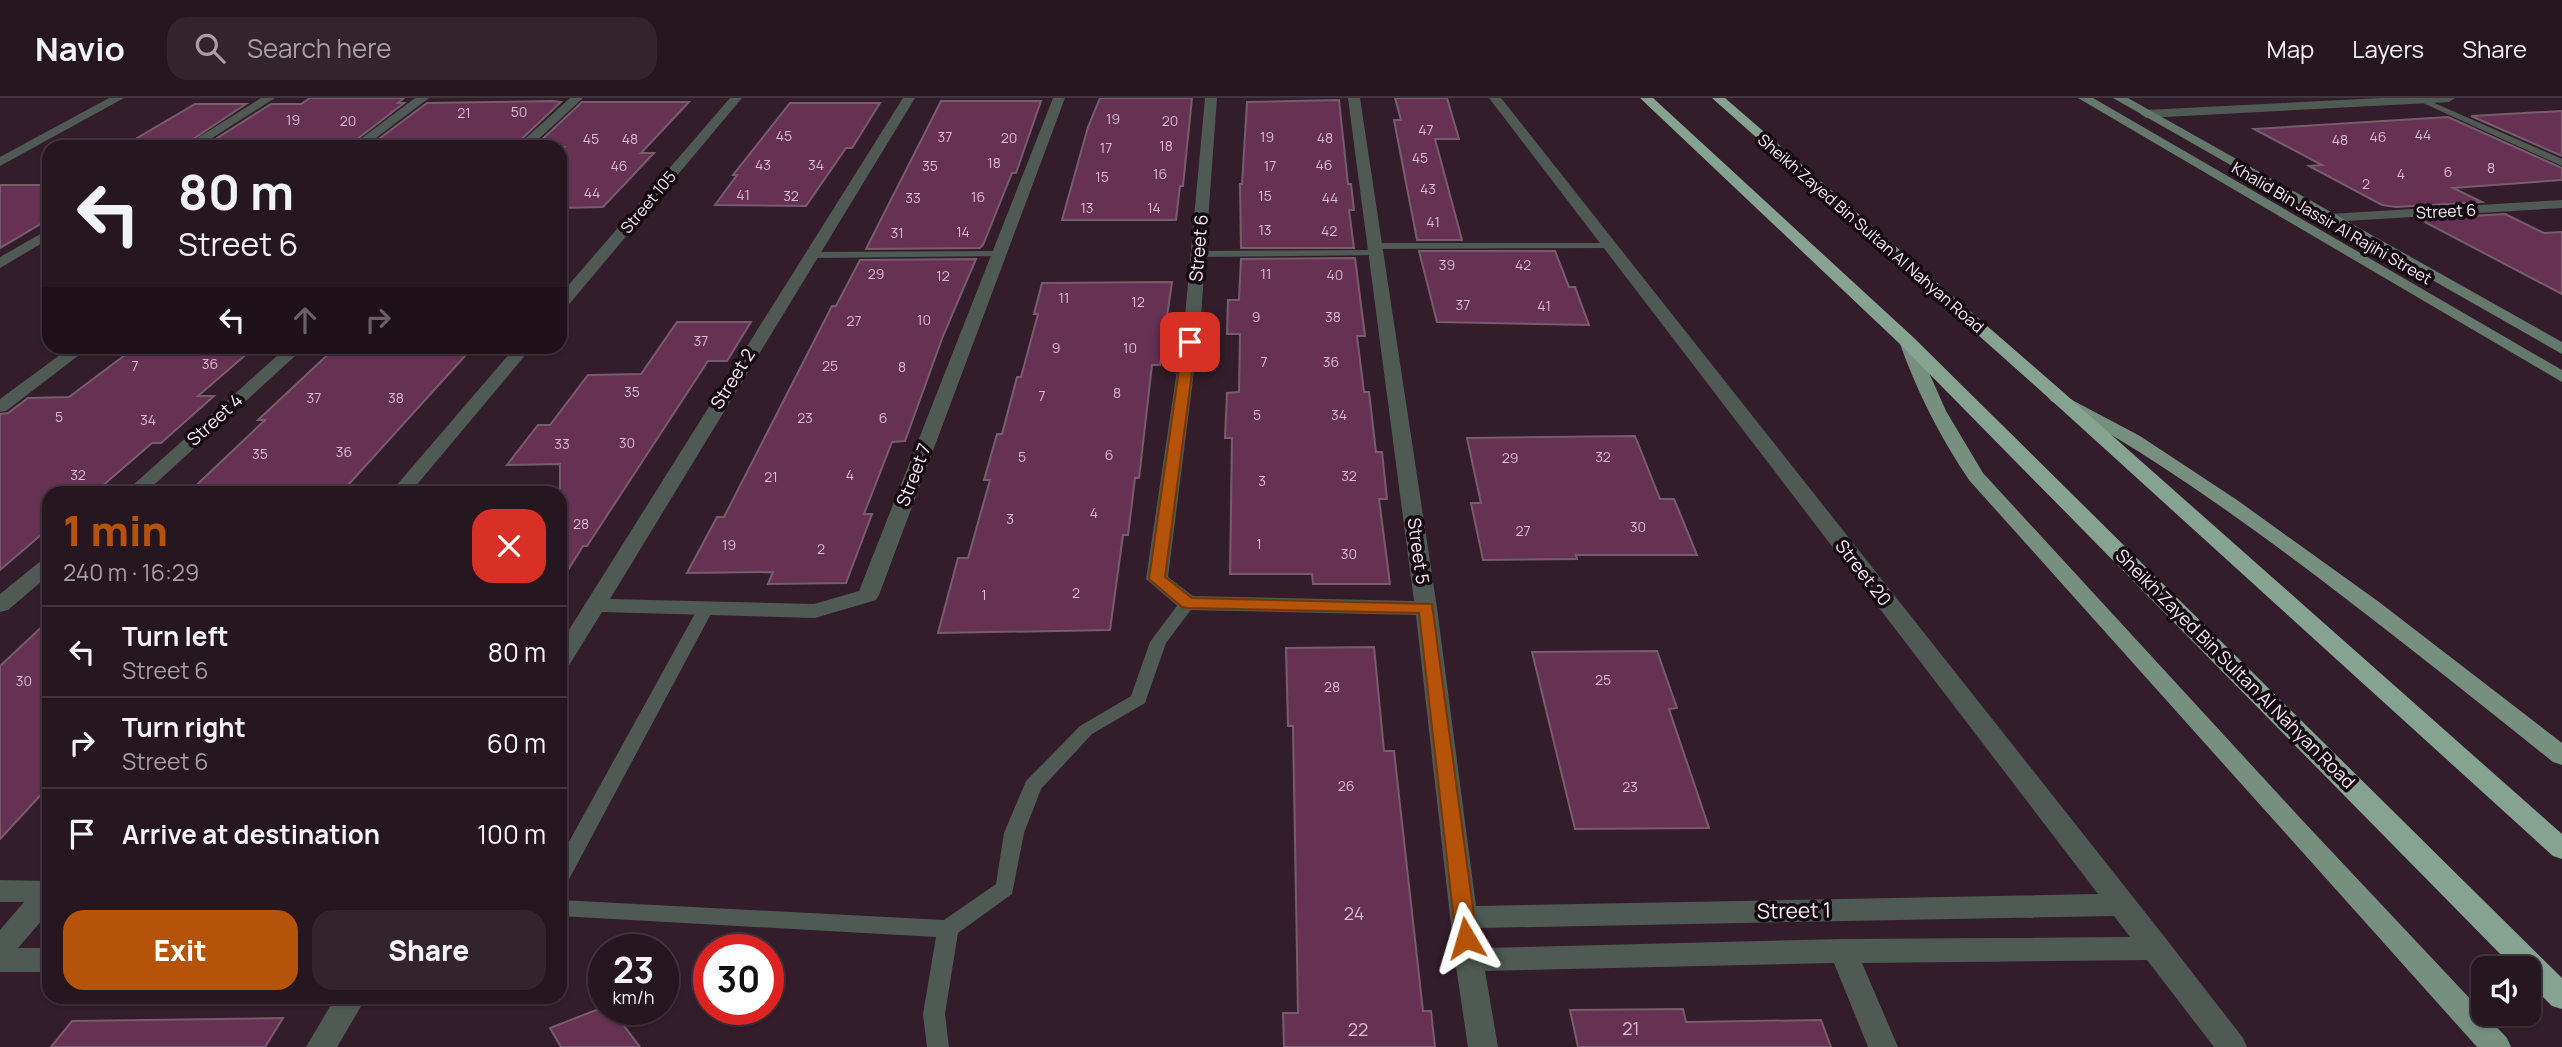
<!DOCTYPE html>
<html lang="en">
<head>
<meta charset="utf-8">
<style>
	:root { --surface:#261620; --page:#32232d; --text:#f1f3f6; --muted:#a49fa5; --line:#42353e; --accent:#b45309 }
	body { margin:0; font-family:Manrope,sans-serif; background:var(--page); color:var(--text); height:100vh; display:flex; flex-direction:column; font-size:26px; white-space:nowrap }
	* { box-sizing:border-box; margin:0 }
	p { font-size:23px; color:var(--muted) }
	.icon { flex:none; width:38px; height:38px; fill:none; stroke:currentColor; stroke-width:2; stroke-linecap:round; stroke-linejoin:round }
	.map { position:relative; flex:1; overflow:hidden }
	.sheet { position:absolute; left:42px; top:388px; width:525px; height:518px; display:flex; flex-direction:column; background:var(--surface); border-radius:21px; box-shadow:0 2px 5px #0004,0 0 0 2px var(--line) }
	.sheet>* { flex:none }
	.hud { position:absolute; left:42px; top:42px; width:525px; height:214px; border-radius:21px; box-shadow:0 2px 5px #0004,0 0 0 2px var(--line); background:#261620; color:var(--text); overflow:hidden }
	.buttons { position:absolute; left:2471px; top:858px; display:grid; gap:14px }
	.buttons a { display:grid; place-items:center; width:70px; height:70px; border-radius:14px; background:var(--surface); box-shadow:0 2px 5px #0004,0 0 0 2px var(--line); font-size:35px }
	.speed { position:absolute; left:588px; top:836px; display:flex; gap:14px; font-size:35px; font-weight:700; text-align:center }
	.speed>* { display:grid; place-content:center; width:91px; height:91px; border-radius:50%; background:var(--surface); box-shadow:0 2px 5px #0004,0 0 0 2px var(--line); line-height:1 }
	.speed small { font-size:18px; font-weight:400 }
	.speed .limit { border:10px solid #d22; background:#fff; color:#111 }
	.pin { position:absolute; display:grid; place-items:center; width:60px; height:60px; color:#fff; margin:-30px; border-radius:14px; box-shadow:0 4px 10px #0006 }
	.me { position:absolute; width:77px; margin:-38px; rotate:353deg; stroke-linejoin:round; filter:drop-shadow(0 0 5px #0008) }
	.turn { display:flex; align-items:center; gap:24px; height:147px; padding:0 21px; font-size:32px }
	.turn .icon { width:91px; height:91px; stroke-width:2.5 }
	.turn b { display:block; font-size:49px; line-height:60px }
	.lanes { display:flex; align-items:center; height:66px; padding:0 21px; background:#0003; justify-content:center; gap:35px; direction:ltr }
	.lanes .off { opacity:.35 }
	.round { display:grid; place-items:center; flex:none; width:74px; height:74px; border-radius:21px; background:var(--page) }
	.head { display:flex; align-items:center; justify-content:space-between; height:119px; padding:0 21px }
	h1 { font-size:42px; font-weight:800; line-height:52px; color:var(--accent) }
	.primary-button { display:flex; gap:14px; margin-top:auto; padding:14px 21px }
	.primary-button a { flex:1; height:80px; border-radius:21px; background:var(--accent); color:#fff; font-size:28px; font-weight:800; line-height:80px; text-align:center }
	.primary-button a+a { background:var(--page); color:var(--text) }
	ul { padding:0; list-style:none }
	li { display:flex; align-items:center; gap:21px; height:91px; padding:0 21px; border-top:2px solid var(--line) }
	li div { flex:1 }
	li b { display:block; font-size:26px }
	li em { font-style:normal }
	header { display:flex; align-items:center; gap:42px; box-sizing:border-box; height:98px; padding:0 35px; background:var(--surface); border-bottom:2px solid var(--line) }
	header strong { font-size:33px }
	nav { display:flex; gap:38px; margin-inline-start:auto; font-size:24px }
	.search { width:490px; height:63px; background:var(--page); display:flex; align-items:center; gap:18px; box-sizing:border-box; padding:0 24px; border-radius:21px; color:var(--muted); font-size:26px }
	.map>svg:first-child { display:block }
</style>
</head>
<body>
<header>
<strong>Navio</strong>
<div class="search"><svg class="icon" aria-label="search" viewBox="0 0 24 24"><circle cx="10" cy="10" r="6"/><path d="M15 15l6 6"/></svg>Search here</div>
<nav><a>Map</a><a>Layers</a><a>Share</a></nav>
</header>
<div class="map">
<svg width="2562" height="949" viewBox="0 0 2562 949">
	<rect width="100%" height="100%" fill="#331d2b"/>
	<path fill="#673154" stroke="#775c6c" stroke-width="2" d="M310,0H404L398,5H404L347,49H203L271,6H301Z
		M1100,0H1192L1183,88H1180L1176,122H1062L1088,29Z
		M1395,0H1447L1459,41H1435L1462,142H1417L1394,22H1401Z
		M1339,2L1348,86H1351L1354,112H1349L1354,150H1241L1240,86H1242L1247,4Z
		M553,3L561,4L513,49H368L427,5Z
		M941,3H1041L1016,75H1012L983,147L980,150L866,151Z
		M582,4H689L641,55H654L603,109L560,110V53L564,49H534Z
		M790,5H880L852,50H846L806,108L715,107L737,77H733Z
		M195,6H246L181,49H122Z
		M2562,13V58L2471,18Z
		M2448,19L2562,70V82L2453,90L2482,104L2396,109L2382,107L2309,68L2322,67L2254,31Z
		M0,87H49V121L0,150Z
		M2505,116L2544,135L2562,134V196L2419,121Z
		M1419,153H1555L1569,189H1575L1589,227L1437,224Z
		M1355,160L1365,238H1357L1364,294H1369L1376,354H1382L1387,401H1379L1390,486H1313L1312,476H1230L1232,340H1225L1227,295L1239,294L1240,236H1227L1228,202H1239L1241,161Z
		M976,161L943,238L905,343L892,344L864,416H872L846,485L768,486L773,474L687,475L717,419H724L832,208H836L860,162Z
		M1172,184L1160,267H1152L1139,380H1135L1128,437H1123L1110,532L938,535L958,460H968L990,382H984L997,336H1002L1017,279H1021L1038,216H1034L1042,185Z
		M677,224H751L727,263H708L587,448H583L560,485V366L507,367L538,327H550L588,277L641,276Z
		M205,248H256L198,298H214L161,345H152L93,396H49V430L0,472V316L8,315L28,300L69,299L129,254H199Z
		M337,248H474L340,396H187L265,322H258Z
		M1635,338L1660,401H1674L1697,457H1576L1577,461L1483,462L1471,405H1481L1467,340Z
		M49,522V688L0,741V568Z
		M1374,549L1384,653H1394L1423,913H1431L1435,949H1284L1283,915H1298L1293,628H1288L1286,550Z
		M1657,553L1677,610L1669,611L1709,730L1575,731L1532,554Z
		M604,909V912H612L640,949H561L550,930Z
		M1683,911L1686,924L1821,922L1831,949H1578L1570,912Z
		M283,920L265,949H51L72,923Z"/>
	<g fill="none" stroke-linecap="round" stroke-linejoin="round">
		<path fill="#4e5a53" fill-rule="evenodd" d="M2412,0H2423L2562,61V68Z
			M1608,145L1612,146V150L1374,151L1368,148L1374,145Z
			M1375,152L1381,155L1379,157L1198,159L1192,156L1198,153Z
			M1000,153L1004,154V158L811,160L805,157L811,154Z
			M1188,500L1196,505L1166,545L1145,605L1092,636L1041,691L1024,735L1012,796L958,835L945,916L949,949H927L923,916L936,839L560,818V802L944,822L996,786L1004,735L1026,683L1080,628L1131,598L1150,544L1182,501Z
			M706,505L714,510L567,785L560,787V760L698,510Z"/>
		<path fill="#4e5a53" fill-rule="evenodd" d="M109,0H124L0,68V59Z
			M261,0H275L198,49H183Z
			M415,0H429L364,49H350Z
			M570,0H583L530,49H516Z
			M730,0H742L566,210L560,212V197Z
			M903,0H915L610,501L814,506L859,493L1053,0H1065L879,497L876,502L815,520L602,514L568,569L560,572V546Z
			M1205,0H1217L1201,218L1168,479L1193,498L1414,503L1348,0H1360L1437,510L1476,808L2098,796L1489,0H1501L2167,842L2243,940L2247,949H2214L2147,862L1862,865L1898,949H1868L1834,865L1485,873L1498,949H1468L1455,862L1416,517L1188,512L1180,510L1146,481L1185,218ZM2114,818L2130,839L1843,841L1482,850L1479,830Z
			M2381,0H2455L2449,4L2146,20L2140,16L2146,12Z
			M2562,102V110L2329,124L2322,120L2329,116Z
			M49,131V141L0,170V159Z
			M72,248H91L6,313L0,314V301Z
			M288,248H306L144,396H123Z
			M516,248H533L409,396H389Z
			M49,460V477L8,512L0,514V496L42,462Z
			M0,782L49,783V814L18,850H49V874H0V832L24,804H0Z
			M335,900H366L337,949H306Z"/>
		<path fill="#65786c" fill-rule="evenodd" d="M2078,0H2093L2562,272V284Z
			M2113,0H2128L2562,244V256Z"/>
		<path fill="#768f7f" fill-rule="evenodd" d="M1907,238L1915,243L1946,313L1983,375L2302,722L2507,940L2511,949H2477L1969,382C1940,339 1916,292 1899,243Z
			M2057,294L2140,338L2237,402L2379,504L2562,645V667L2553,664C2458,588 2363,512 2265,440C2196,390 2126,342 2051,303L2048,299Z"/>
		<path fill="#86a391" fill-rule="evenodd" d="M1640,0H1653L1913,239L2562,880V911L2552,908L2529,885V870H2514L1901,247Z
			M1712,0H1725L2063,294L2562,736V761L2553,758L2051,302Z"/>
	</g>
	<path fill="#b45309" stroke="#753606" stroke-width="2" d="M1190,240L1196,244L1165,479L1192,500L1432,506L1477,840L1474,846L1466,849L1459,846L1456,840L1419,515L1188,510L1182,509L1149,481L1183,244Z"/>
	<g text-anchor="middle" stroke-width="7" stroke-linejoin="round" paint-order="stroke">
		<g font-size="14" fill="#d7bdcd">
			<text x="519" y="19">50</text>
			<text x="464" y="20">21</text>
			<text x="1113" y="26">19</text>
			<text x="293" y="27">19</text>
			<text x="348" y="28">20</text>
			<text x="1170" y="28">20</text>
			<text x="1426" y="37">47</text>
			<text x="2423" y="42">44</text>
			<text x="784" y="43">45</text>
			<text x="945" y="44">37</text>
			<text x="1267" y="44">19</text>
			<text x="2378" y="44">46</text>
			<text x="1009" y="45">20</text>
			<text x="1325" y="45">48</text>
			<text x="591" y="46">45</text>
			<text x="630" y="46">48</text>
			<text x="2340" y="47">48</text>
			<text x="1166" y="53">18</text>
			<text x="1106" y="55">17</text>
			<text x="1420" y="65">45</text>
			<text x="994" y="70">18</text>
			<text x="763" y="72">43</text>
			<text x="816" y="72">34</text>
			<text x="1324" y="72">46</text>
			<text x="619" y="73">46</text>
			<text x="930" y="73">35</text>
			<text x="1270" y="73">17</text>
			<text x="2491" y="75">8</text>
			<text x="2448" y="79">6</text>
			<text x="1160" y="81">16</text>
			<text x="2401" y="81">4</text>
			<text x="1102" y="84">15</text>
			<text x="2366" y="91">2</text>
			<text x="1428" y="96">43</text>
			<text x="592" y="100">44</text>
			<text x="743" y="102">41</text>
			<text x="791" y="103">32</text>
			<text x="1265" y="103">15</text>
			<text x="978" y="104">16</text>
			<text x="913" y="105">33</text>
			<text x="1330" y="105">44</text>
			<text x="1087" y="115">13</text>
			<text x="1154" y="115">14</text>
			<text x="1433" y="129">41</text>
			<text x="1265" y="137">13</text>
			<text x="1329" y="138">42</text>
			<text x="963" y="139">14</text>
			<text x="897" y="140">31</text>
			<text x="1447" y="172">39</text>
			<text x="1523" y="172">42</text>
			<text x="876" y="181">29</text>
			<text x="1266" y="181">11</text>
			<text x="1335" y="182">40</text>
			<text x="943" y="183">12</text>
			<text x="1064" y="205">11</text>
			<text x="1138" y="209">12</text>
			<text x="1463" y="212">37</text>
			<text x="1544" y="213">41</text>
			<text x="1256" y="224">9</text>
			<text x="1333" y="224">38</text>
			<text x="924" y="227">10</text>
			<text x="854" y="228">27</text>
			<text x="701" y="248">37</text>
			<text x="1056" y="255">9</text>
			<text x="1130" y="255">10</text>
			<text x="1264" y="269">7</text>
			<text x="1331" y="269">36</text>
			<text x="210" y="271">36</text>
			<text x="135" y="273">7</text>
			<text x="830" y="273">25</text>
			<text x="902" y="274">8</text>
			<text x="632" y="299">35</text>
			<text x="1117" y="300">8</text>
			<text x="1042" y="303">7</text>
			<text x="314" y="305">37</text>
			<text x="396" y="305">38</text>
			<text x="1257" y="322">5</text>
			<text x="1339" y="322">34</text>
			<text x="59" y="324">5</text>
			<text x="805" y="325">23</text>
			<text x="883" y="325">6</text>
			<text x="148" y="327">34</text>
			<text x="627" y="350">30</text>
			<text x="562" y="351">33</text>
			<text x="344" y="359">36</text>
			<text x="260" y="361">35</text>
			<text x="1109" y="362">6</text>
			<text x="1022" y="364">5</text>
			<text x="1603" y="364">32</text>
			<text x="1510" y="365">29</text>
			<text x="78" y="382">32</text>
			<text x="850" y="382">4</text>
			<text x="1349" y="383">32</text>
			<text x="771" y="384">21</text>
			<text x="1262" y="388">3</text>
			<text x="1094" y="420">4</text>
			<text x="1010" y="426">3</text>
			<text x="581" y="431">28</text>
			<text x="1638" y="434">30</text>
			<text x="1523" y="438">27</text>
			<text x="1259" y="451">1</text>
			<text x="729" y="452">19</text>
			<text x="821" y="456">2</text>
			<text x="1349" y="461">30</text>
			<text x="1076" y="500">2</text>
			<text x="984" y="502">1</text>
			<text x="1603" y="587">25</text>
			<text x="24" y="588">30</text>
			<text x="1332" y="594">28</text>
			<text x="1346" y="693">26</text>
			<text x="1630" y="694">23</text>
		</g>
		<g font-size="16" fill="#fcecf5" stroke="#150b11">
			<text transform="translate(648 104) rotate(-50)" y="6">Street 105</text>
			<text transform="translate(2446 113) rotate(-3)" y="6">Street 6</text>
			<text transform="translate(2332 125) rotate(30)" y="6">Khalid Bin Jassir Al Rajihi Street</text>
			<text transform="translate(1871 135) rotate(41)" y="6">Sheikh Zayed Bin Sultan Al Nahyan Road</text>
		</g>
		<g font-size="18" fill="#fcecf5" stroke="#150b11">
			<text transform="translate(1199 150) rotate(-85)" y="6">Street 6</text>
			<text transform="translate(733 281) rotate(-58)" y="6">Street 2</text>
			<text transform="translate(215 322) rotate(-42)" y="6">Street 4</text>
			<text transform="translate(914 377) rotate(-69)" y="6">Street 7</text>
			<text transform="translate(1418 453) rotate(82)" y="6">Street 5</text>
			<text transform="translate(1863 475) rotate(52)" y="6">Street 20</text>
			<text transform="translate(2235 571) rotate(45)" y="6">Sheikh Zayed Bin Sultan Al Nahyan Road</text>
		</g>
		<g font-size="18" fill="#d7bdcd">
			<text x="1354" y="822">24</text>
			<text x="1631" y="937">21</text>
			<text x="1358" y="938">22</text>
		</g>
		<g font-size="21" fill="#fcecf5" stroke="#150b11">
			<text transform="translate(1794 813) rotate(-1)" y="7">Street 1</text>
		</g>
	</g>
</svg>
<div class="buttons">
<a><svg class="icon" aria-label="sound" viewBox="0 0 24 24"><path d="M4 9h4l5-4v14l-5-4H4zM17 9q2 3 0 6"/></svg></a>
</div>
<div class="speed"><div>23<small>km/h</small></div><div class="limit">30</div></div>
<div class="pin" style="left:1190px;top:244px;background:#d93025"><svg class="icon" aria-label="arrive" viewBox="0 0 24 24"><path d="M6 21V4h12l-3 4 3 4H6"/></svg></div>
<svg class="me" style="left:1466px;top:840px" viewBox="-20 -20 40 40"><path d="M0-17L14 15 0 8-14 15z" fill="#b45309" stroke="#fff" stroke-width="4"/></svg>
<div class="hud">
<div class="turn"><svg class="icon" aria-label="left" viewBox="0 0 24 24"><path d="M17 20v-9H6M10 6l-5 5 5 5"/></svg><div><b>80 m</b>Street 6</div></div>
<div class="lanes"><svg class="icon" aria-label="left" viewBox="0 0 24 24"><path d="M17 20v-9H6M10 6l-5 5 5 5"/></svg><svg class="icon off" aria-label="ahead" viewBox="0 0 24 24"><path d="M12 20V5M6 11l6-6 6 6"/></svg><svg class="icon off" aria-label="right" viewBox="0 0 24 24"><path d="M7 20v-9h11M14 6l5 5-5 5"/></svg></div>
</div>
<section class="sheet">
<div class="head"><div><h1>1 min</h1><p>240 m · 16:29</p></div><a class="round" style="background:#d93025;color:#fff"><svg class="icon" aria-label="close" viewBox="0 0 24 24"><path d="M6 6l12 12M18 6L6 18"/></svg></a></div>
<ul>
<li><svg class="icon" aria-label="left" viewBox="0 0 24 24"><path d="M17 20v-9H6M10 6l-5 5 5 5"/></svg><div><b>Turn left</b><p>Street 6</p></div><em>80 m</em></li>
<li><svg class="icon" aria-label="right" viewBox="0 0 24 24"><path d="M7 20v-9h11M14 6l5 5-5 5"/></svg><div><b>Turn right</b><p>Street 6</p></div><em>60 m</em></li>
<li><svg class="icon" aria-label="arrive" viewBox="0 0 24 24"><path d="M6 21V4h12l-3 4 3 4H6"/></svg><div><b>Arrive at destination</b></div><em>100 m</em></li>
</ul>
<div class="primary-button"><a>Exit</a><a>Share</a></div>
</section>
</div>
</body>
</html>
